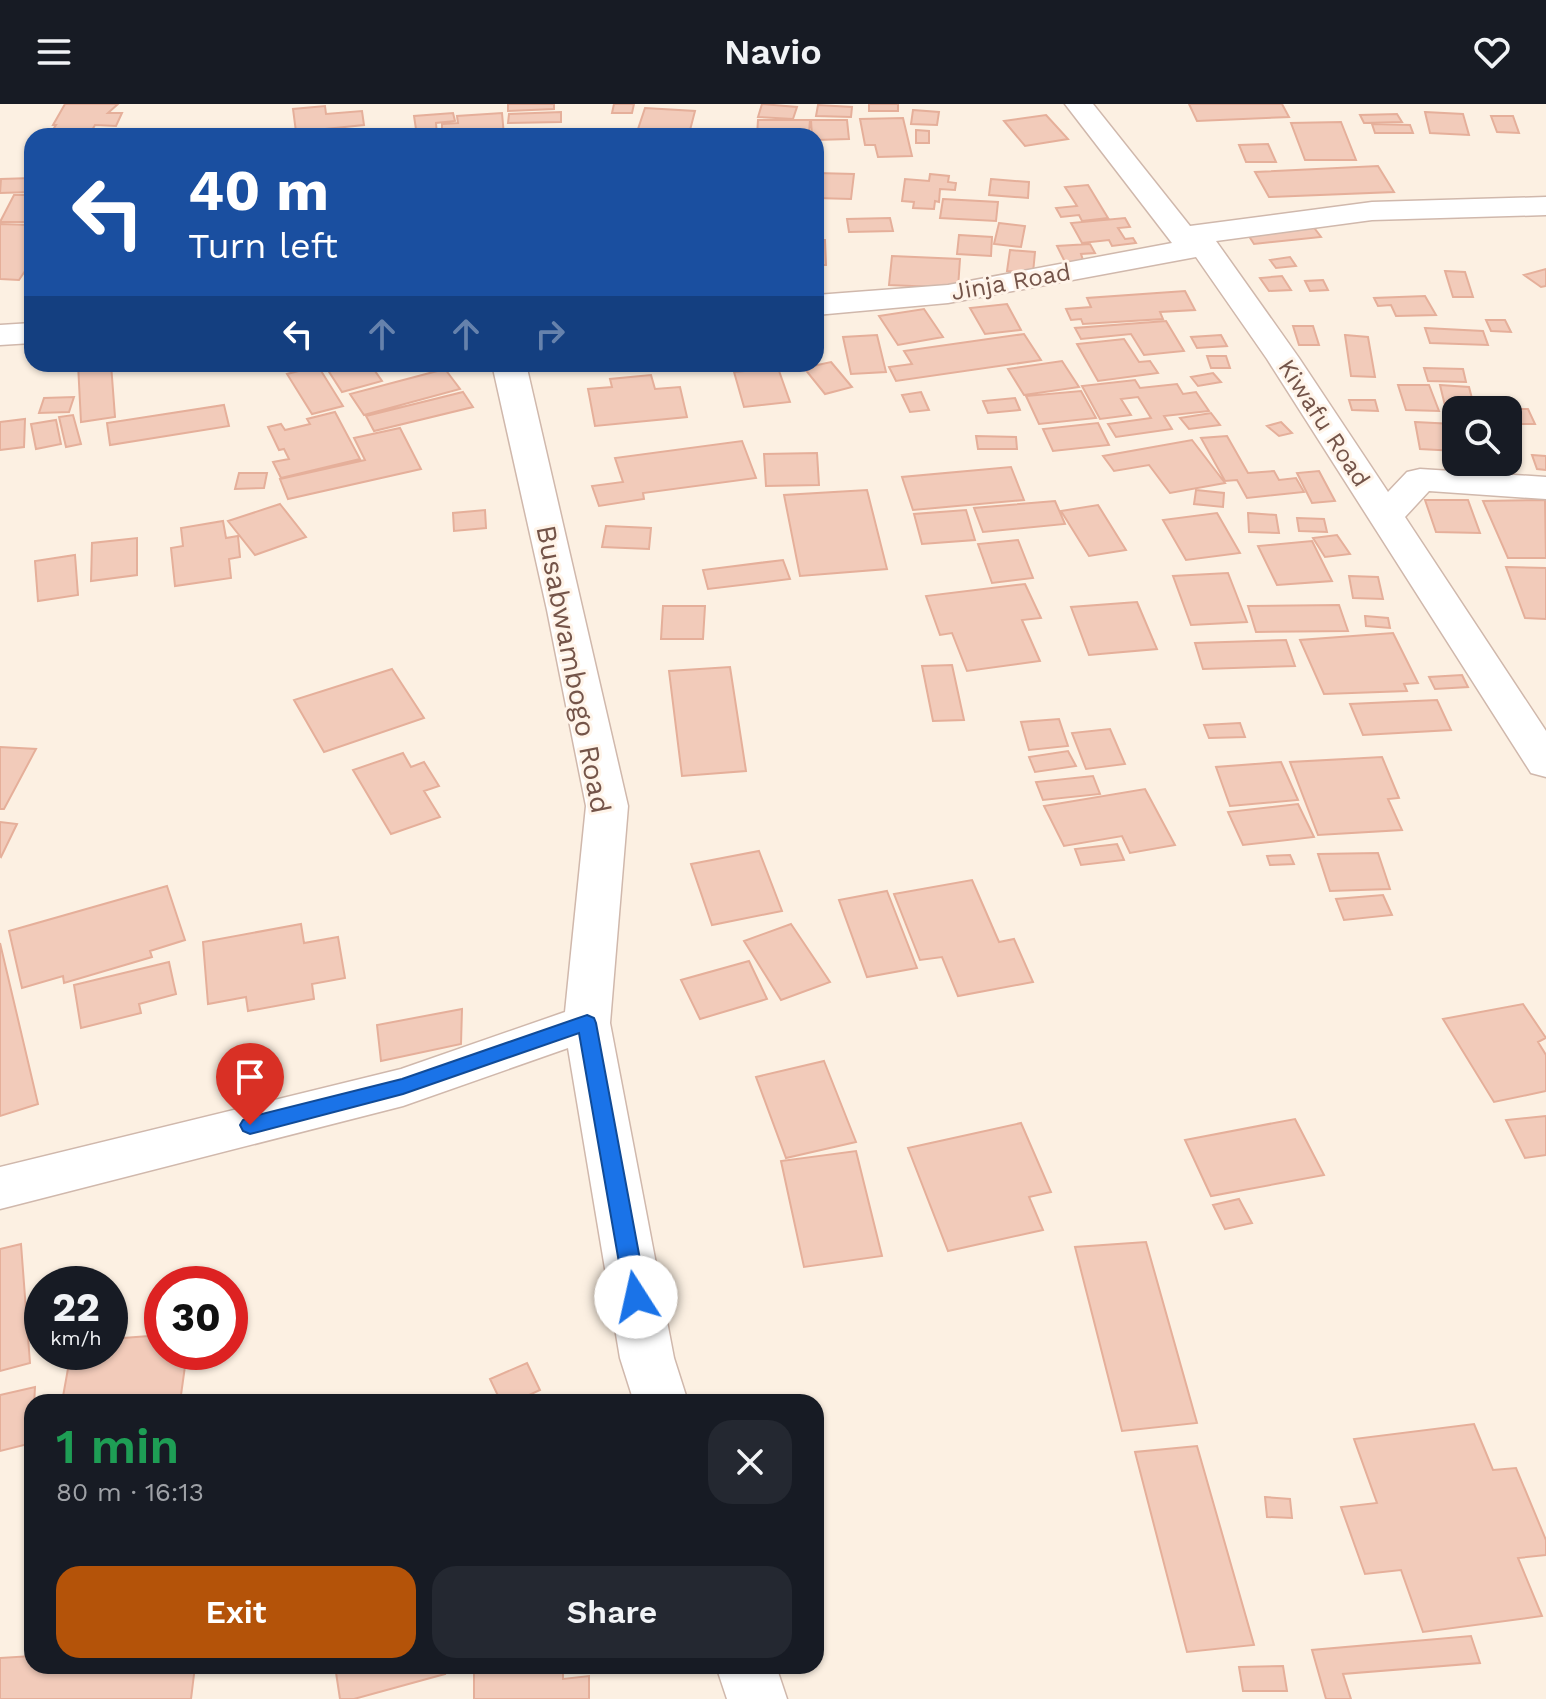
<!DOCTYPE html>
<html lang="en">
<head>
<meta charset="utf-8">
<style>
	:root { --surface:#171b24; --page:#242831; --text:#f1f3f6; --muted:#9ea1a6; --accent:#b45309 }
	body { margin:0; font-family:"Work Sans",sans-serif; background:var(--page); color:var(--text); height:100vh; display:flex; flex-direction:column; font-size:30px; white-space:nowrap }
	* { box-sizing:border-box; margin:0 }
	p { font-size:26px; color:var(--muted) }
	.icon { flex:none; width:44px; height:44px; fill:none; stroke:currentColor; stroke-width:2; stroke-linecap:round; stroke-linejoin:round }
	.map { position:relative; flex:1; overflow:hidden }
	.side { position:absolute; left:24px; top:1290px; width:800px; height:280px; display:flex; flex-direction:column; background:var(--surface); border-radius:24px; box-shadow:0 2px 6px #0004 }
	.side>* { flex:none }
	.top-card { position:absolute; left:24px; top:24px; width:800px; height:244px; border-radius:24px; box-shadow:0 2px 6px #0004; background:#1a4fa0; color:#fff; overflow:hidden }
	.buttons { position:absolute; left:1442px; top:292px; display:grid; gap:16px }
	.buttons a { display:grid; place-items:center; width:80px; height:80px; border-radius:16px; background:var(--surface); box-shadow:0 2px 6px #0004; font-size:40px }
	.speed { position:absolute; left:24px; top:1162px; display:flex; gap:16px; font-size:40px; font-weight:700; text-align:center }
	.speed>* { display:grid; place-content:center; width:104px; height:104px; border-radius:50%; background:var(--surface); box-shadow:0 2px 6px #0004; line-height:1 }
	.speed small { font-size:20px; font-weight:400 }
	.speed .limit { border:12px solid #d22; background:#fff; color:#111 }
	.pin { position:absolute; display:grid; place-items:center; width:68px; height:68px; color:#fff; margin:-82px -34px; border-radius:50% 50% 50% 0; rotate:-45deg; box-shadow:0 0 8px #0007 }
	.pin .icon { rotate:45deg }
	.me { position:absolute; width:88px; margin:-44px; rotate:350deg; stroke-linejoin:round; filter:drop-shadow(0 0 6px #0008) }
	.turn { display:flex; align-items:center; gap:28px; height:168px; padding:0 32px; font-size:36px }
	.turn .icon { width:104px; height:104px; stroke-width:2.5 }
	.turn b { display:block; font-size:56px; line-height:68px }
	.lanes { display:flex; align-items:center; height:76px; padding:0 32px; background:#0003; justify-content:center; gap:40px; direction:ltr }
	.lanes .off { opacity:.35 }
	.round { display:grid; place-items:center; flex:none; width:84px; height:84px; border-radius:24px; background:var(--page) }
	.overview { display:flex; align-items:center; justify-content:space-between; height:136px; padding:0 32px }
	h1 { font-size:48px; font-weight:600; line-height:60px; color:#1e9e55 }
	.button { display:flex; gap:16px; margin-top:auto; padding:16px 32px }
	.button a { flex:1; height:92px; border-radius:24px; background:var(--accent); color:#fff; font-size:32px; font-weight:600; line-height:92px; text-align:center }
	.button a+a { background:var(--page); color:var(--text) }
	header { display:flex; justify-content:space-between; align-items:center; height:104px; padding:0 32px; background:var(--surface); font-size:36px; font-weight:600 }
	.map>svg:first-child { display:block }
</style>
</head>
<body>
<header><svg class="icon" aria-label="menu" viewBox="0 0 24 24"><path d="M4 6h16M4 12h16M4 18h16"/></svg>Navio<svg class="icon" aria-label="heart" viewBox="0 0 24 24"><path d="M12 20l-8-8c-3-5 5-10 8-4 3-6 11-1 8 4z"/></svg></header>
<div class="map">
<svg width="1546" height="1595" viewBox="0 0 1546 1595">
	<rect width="100%" height="100%" fill="#fcf0e2"/>
	<path fill="#f2cbba" stroke="#e5af9a" stroke-width="2" d="M65,0H118L108,9H122L116,22L95,21L91,28L52,27L56,21H53Z
		M508,0H554V5L508,7Z
		M614,0H634L632,9H612Z
		M762,0L797,3L793,15L758,13Z
		M869,0H898V7H869Z
		M1189,0H1282L1289,13L1197,17Z
		M818,1L852,3L851,13L816,12Z
		M325,2L326,10L362,7L364,21L296,28L293,5Z
		M645,4L695,7L689,30L637,28Z
		M913,6L939,8L937,21L911,20Z
		M561,8V18L508,19L509,10Z
		M1425,8L1463,10L1469,31L1430,29Z
		M453,9L455,17L436,19L437,32H417L414,12Z
		M502,9L504,32H442V20L458,19L457,12Z
		M1397,10L1402,18L1364,19L1360,11Z
		M1046,11L1068,35L1025,42L1004,17Z
		M1491,12H1513L1519,29L1497,28Z
		M903,14L912,52L878,53L875,41H865L860,15Z
		M758,16H810L809,29H804V32H757Z
		M811,16H847L849,35L816,36V32H812Z
		M1341,18L1356,56H1305L1291,19Z
		M1372,20L1410,21L1413,29H1375Z
		M916,26L929,27V39H916Z
		M1268,40L1276,58H1246L1239,41Z
		M1378,62L1394,88L1269,93L1255,68Z
		M816,69L854,70L851,95L816,94Z
		M930,70L949,72L948,78L956,79L955,86L940,85L939,98L935,97L934,105L913,104L914,98L902,97L905,75L929,77Z
		M32,74V88L0,89L1,75Z
		M991,75L1029,78L1028,94L989,91Z
		M1088,81L1108,114L1082,117L1079,111L1061,113L1056,104L1077,102L1065,83Z
		M14,91H32V118H0Z
		M943,95L998,98L996,117L940,114Z
		M1303,109L1321,133L1254,140L1245,126Z
		M890,114L893,127L849,128L847,115Z
		M1125,114L1130,123L1118,124L1125,135L1133,134L1136,139L1112,142L1109,136L1082,139L1071,119Z
		M999,119L1025,122L1021,143L994,140Z
		M0,120L32,121V164H27L19,176L0,175Z
		M959,131L992,133L991,152L957,150Z
		M816,136H825L826,161H816Z
		M1090,140L1095,149L1081,150L1084,159L1066,160L1057,142Z
		M1010,146L1035,148L1033,169L1007,167Z
		M892,152L960,155L958,184L889,181Z
		M1290,153L1296,162L1276,164L1270,156Z
		M1546,165V182L1541,183L1524,171Z
		M1445,167L1465,168L1473,193H1453Z
		M1282,172L1291,186L1269,187L1260,174Z
		M1323,176L1328,186L1310,187L1305,177Z
		M1185,187L1195,206L1160,208L1163,215L1083,220L1081,215L1071,216L1066,205L1091,203L1087,194Z
		M1425,192L1436,211L1396,212L1391,201L1378,202L1374,194Z
		M1007,200L1021,226L985,230L970,204Z
		M924,205L943,233L898,241L879,212Z
		M1486,216H1505L1511,228L1491,227Z
		M1166,217L1184,247L1144,251L1131,230L1081,235L1075,224Z
		M1293,222H1313L1319,241H1299Z
		M1425,224L1483,227L1488,241L1430,239Z
		M1024,230L1041,256L896,277L889,263L912,260L904,247Z
		M877,231L886,268L851,270L843,233Z
		M1221,231L1227,242L1197,244L1191,233Z
		M1345,231L1368,233L1375,273L1351,272Z
		M1124,235L1139,258L1150,257L1158,269L1098,277L1077,240Z
		M1207,252H1226L1230,264H1211Z
		M1062,257L1079,283L1024,291L1008,265Z
		M831,258L852,283L825,290L804,264Z
		M78,260H111L115,313L81,318Z
		M324,260H370L382,277L342,288Z
		M318,262L343,302L312,310L287,270Z
		M778,264L790,298L744,303L734,268Z
		M1424,264L1463,265L1466,278L1428,277Z
		M445,265L460,285L364,311L350,290Z
		M1213,269L1221,278L1198,282L1191,273Z
		M651,271L655,285L680,283L687,313L595,322L588,285L612,283L610,275Z
		M1135,276L1140,284L1177,280L1183,290L1196,288L1209,307L1164,312L1172,325L1116,333L1108,320L1151,314L1138,293L1121,295L1131,311L1100,315L1082,282Z
		M1398,281H1429L1439,307L1406,306Z
		M1440,281L1469,283L1475,306H1493H1456V314H1448Z
		M1081,287L1096,314L1039,320L1026,292Z
		M463,288L473,303L374,327L366,312Z
		M921,288L929,306L910,308L902,291Z
		M74,293L69,308L39,309L44,294Z
		M1015,294L1020,306L988,309L983,297Z
		M1349,296H1375L1378,307L1352,306Z
		M224,301L229,322L110,341L107,319Z
		M1503,305H1528L1535,320H1510L1508,306Z
		M335,308L360,355L281,374L273,358L289,355L284,345L279,346L268,323L281,320L285,326L310,320L307,315Z
		M1211,309L1220,321L1189,325L1180,314Z
		M73,311L81,340L66,343L59,313Z
		M25,315L24,343L0,346V318Z
		M56,316L61,340L36,345L31,320Z
		M1281,318L1292,329L1279,332L1267,322Z
		M1415,318L1454,320L1456,347L1420,345Z
		M1098,319L1109,341L1053,347L1043,325Z
		M400,324L421,365L288,395L280,375L365,356L354,334Z
		M976,332L1016,333L1017,345H978Z
		M1227,332L1248,369L1274,367L1279,376L1296,374L1304,388L1247,394L1237,376L1225,377L1201,334Z
		M1192,336L1225,379L1170,389L1149,361L1114,367L1103,352Z
		M742,337L756,374L643,389L644,395L599,402L592,382L623,378L615,354Z
		M817,349L819,381L766,382L764,350Z
		M1532,351L1546,352V366L1537,365Z
		M1459,358H1490L1491,365L1459,363Z
		M1011,363L1024,396L913,406L902,373Z
		M1319,367L1335,397L1312,399L1297,369Z
		M239,369H267L264,384L235,385Z
		M867,386L887,465L800,472L784,391Z
		M1196,386L1224,389L1223,403L1194,400Z
		M1425,396H1468L1480,429L1436,428Z
		M1545,396L1546,454H1508L1483,397Z
		M1055,397L1065,420L983,428L974,404Z
		M280,400L306,433L255,451L228,417Z
		M1098,401L1126,446L1089,452L1061,407Z
		M485,406L486,424L454,427L453,409Z
		M966,406L975,436L922,440L914,410Z
		M1217,409L1240,449L1186,456L1163,416Z
		M1248,409L1276,411L1279,429L1249,428Z
		M1297,414L1324,415L1327,428L1299,427Z
		M223,417L226,434L238,432L240,453L229,455L231,474L175,482L171,444L183,442L181,424Z
		M606,422L651,424L649,445L602,443Z
		M1337,431L1350,450L1325,453L1313,434Z
		M137,434V471L91,477L92,439Z
		M1018,436L1033,474L992,479L978,440Z
		M1312,437L1332,477L1277,481L1258,442Z
		M75,451L78,491L38,497L35,457Z
		M783,456L790,475L708,485L703,466Z
		M1506,463L1546,464V515L1525,514Z
		M1228,469L1247,518L1191,521L1173,472Z
		M1349,472L1378,473L1383,495L1353,494Z
		M1025,480L1041,514L1022,516L1040,557L967,567L952,529L940,531L926,492Z
		M1137,498L1157,545L1089,551L1071,503Z
		M1339,501L1348,527L1256,528L1248,502Z
		M663,502H705L703,535H661Z
		M1365,512L1388,514L1390,524L1366,522Z
		M1393,529L1418,579L1404,580L1407,587L1324,590L1300,536Z
		M1286,536L1295,562L1203,565L1195,539Z
		M952,561L964,616L933,617L922,562Z
		M730,563L746,667L682,672L669,567Z
		M392,565L424,614L324,648L294,596Z
		M1462,571L1468,583L1435,585L1429,573Z
		M1437,596L1451,626L1363,631L1350,600Z
		M1059,615L1068,642L1029,646L1021,618Z
		M1240,619L1245,633L1209,634L1204,621Z
		M1110,625L1125,660L1086,665L1072,629Z
		M0,643L36,645L4,705H0Z
		M1068,647L1076,662L1035,668L1029,653Z
		M403,649L411,663L424,658L439,682L424,687L440,713L391,730L353,666Z
		M1382,653L1399,694L1388,695L1402,726L1318,731L1290,658Z
		M1281,658L1298,696L1230,702L1216,663Z
		M1093,672L1100,690L1043,696L1036,678Z
		M1145,685L1175,741L1130,749L1122,732L1064,742L1044,702Z
		M1298,700L1314,733L1243,741L1228,708Z
		M0,718L17,720L1,753L0,752Z
		M1117,740L1124,756L1081,761L1075,745Z
		M759,747L782,807L712,821L691,760Z
		M1378,749L1390,785L1330,787L1318,750Z
		M1290,751L1294,760L1270,761L1267,752Z
		M972,776L999,838L1014,835L1033,878L958,892L942,853L920,856L894,790Z
		M167,782L185,836L150,847L152,853L64,879L63,872L22,884L9,827Z
		M887,787L917,864L867,873L839,796Z
		M1383,791L1392,811L1344,816L1336,795Z
		M301,820L304,839L338,833L345,874L312,880L314,895L248,907L246,893L208,900L203,838Z
		M791,820L830,878L781,896L744,837Z
		M0,839L38,1000L0,1012Z
		M749,857L767,895L700,915L681,876Z
		M169,858L176,890L139,900L141,909L81,924L74,881Z
		M1523,900L1546,934L1538,938L1546,951V987L1494,998L1443,915Z
		M462,905L461,940L381,957L377,921Z
		M824,957L856,1038L786,1054L756,973Z
		M1546,1012V1051L1525,1054L1506,1016Z
		M1295,1015L1324,1071L1211,1092L1185,1036Z
		M1021,1019L1051,1088L1029,1093L1043,1126L948,1147L908,1044Z
		M856,1047L882,1152L804,1163L781,1057Z
		M1239,1095L1252,1119L1225,1125L1213,1101Z
		M1146,1138L1197,1319L1122,1327L1075,1143Z
		M21,1140L30,1259L0,1267V1145Z
		M162,1231V1248H187L180,1298H62L71,1248H110V1235Z
		M527,1259L540,1286L514,1298H501L490,1275Z
		M35,1283L32,1339L0,1347V1291Z
		M1474,1320L1493,1366L1516,1364L1546,1436V1451L1518,1454L1542,1512L1423,1528L1401,1466L1365,1470L1341,1403L1377,1399L1354,1335Z
		M1197,1342L1254,1541L1187,1548L1135,1348Z
		M1265,1393L1290,1395L1292,1414L1267,1413Z
		M1471,1532L1480,1559L1343,1570L1351,1595H1326L1312,1546Z
		M32,1552V1562H195L191,1595H0V1554Z
		M335,1562H443L445,1570L354,1595H340Z
		M474,1562H563V1575L589,1572V1595H474Z
		M1283,1562L1287,1587H1243L1239,1563Z"/>
	<g fill="none" stroke-linecap="round" stroke-linejoin="round">
		<defs>
			<path id="minor" d="M1065,0H1093L1190,122L1372,98L1546,93V111L1372,116L1216,137L1299,254L1388,388L1407,368L1420,365L1546,373V395L1429,387L1405,413L1546,627V673L1531,669L1267,255L1196,153L948,199L816,211V191L948,181L1172,139Z
				M32,219V239L0,241V221Z
				M492,260H526L628,702L610,919L674,1254L688,1298H634L620,1254L568,944L403,1002L0,1105V1063L401,965L565,908L586,702L547,506Z
				M716,1562H776L787,1595H727Z"/>
		</defs>
		<use href="#minor" stroke="#d0b8ac" stroke-width="3"/>
		<use href="#minor" fill="#fff" fill-rule="evenodd"/>
	</g>
	<path fill="#1a73e8" stroke="#114b97" stroke-width="2" d="M587,911L594,914L596,919L647,1193L644,1200L636,1203L628,1200L625,1193L579,929L403,990L250,1030L243,1027L240,1021L243,1016L250,1013L402,975Z"/>
	<g text-anchor="middle" stroke-width="6" stroke-linejoin="round" paint-order="stroke">
		<g font-size="24" fill="#745449" stroke="#fff4e9">
			<text transform="translate(1011 178) rotate(-10)" y="8">Jinja Road</text>
			<text transform="translate(1324 319) rotate(57)" y="8">Kiwafu Road</text>
		</g>
		<g font-size="28" fill="#745449" stroke="#fff4e9">
			<text transform="translate(574 565) rotate(79)" y="10">Busabwambogo Road</text>
		</g>
	</g>
</svg>
<div class="buttons">
<a><svg class="icon" aria-label="search" viewBox="0 0 24 24"><circle cx="10" cy="10" r="6"/><path d="M15 15l6 6"/></svg></a>
</div>
<div class="speed"><div>22<small>km/h</small></div><div class="limit">30</div></div>
<div class="pin" style="left:250px;top:1021px;background:#d93025"><svg class="icon" aria-label="arrive" viewBox="0 0 24 24"><path d="M6 21V4h12l-3 4 3 4H6"/></svg></div>
<svg class="me" style="left:636px;top:1193px" viewBox="-20 -20 40 40"><circle r="19" fill="#fff"/><path d="M0-13L10 11 0 6-10 11z" fill="#1a73e8"/></svg>
<div class="top-card">
<div class="turn"><svg class="icon" aria-label="left" viewBox="0 0 24 24"><path d="M17 20v-9H6M10 6l-5 5 5 5"/></svg><div><b>40 m</b>Turn left</div></div>
<div class="lanes"><svg class="icon" aria-label="left" viewBox="0 0 24 24"><path d="M17 20v-9H6M10 6l-5 5 5 5"/></svg><svg class="icon off" aria-label="ahead" viewBox="0 0 24 24"><path d="M12 20V5M6 11l6-6 6 6"/></svg><svg class="icon off" aria-label="ahead" viewBox="0 0 24 24"><path d="M12 20V5M6 11l6-6 6 6"/></svg><svg class="icon off" aria-label="right" viewBox="0 0 24 24"><path d="M7 20v-9h11M14 6l5 5-5 5"/></svg></div>
</div>
<section class="side">
<div class="overview"><div><h1>1 min</h1><p>80 m · 16:13</p></div><a class="round"><svg class="icon" aria-label="close" viewBox="0 0 24 24"><path d="M6 6l12 12M18 6L6 18"/></svg></a></div>
<div class="button"><a>Exit</a><a>Share</a></div>
</section>
</div>
</body>
</html>
